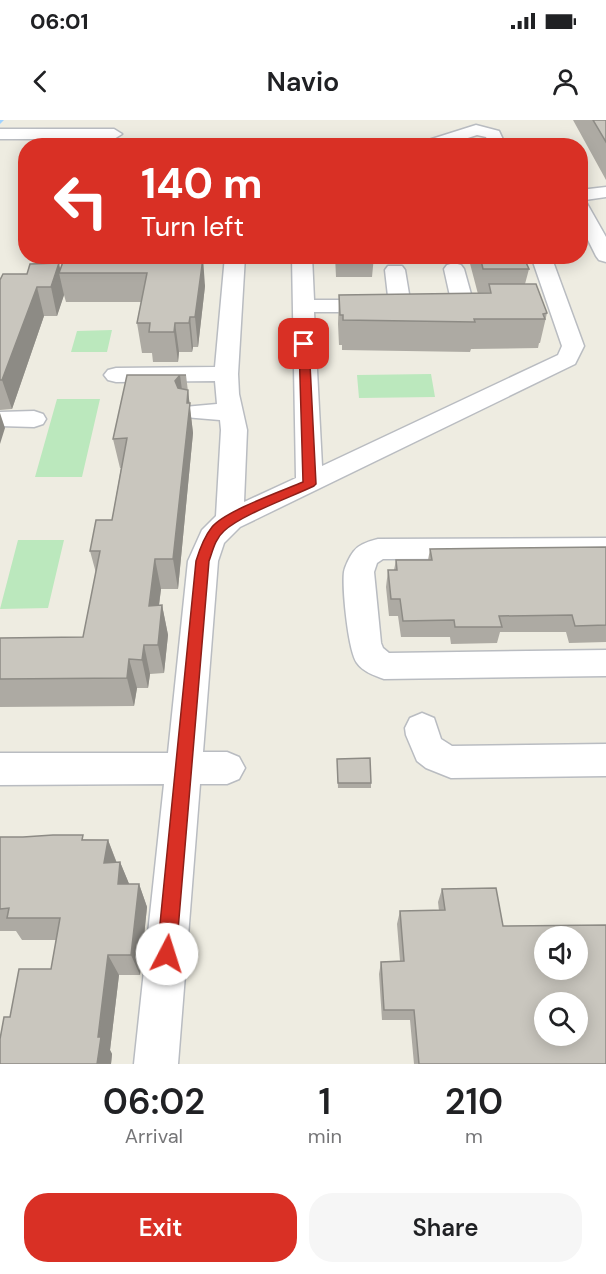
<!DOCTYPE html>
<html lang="en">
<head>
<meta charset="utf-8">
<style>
	:root { --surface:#fff; --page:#f6f6f6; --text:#202124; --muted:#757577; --accent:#d93025 }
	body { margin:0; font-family:"DM Sans",sans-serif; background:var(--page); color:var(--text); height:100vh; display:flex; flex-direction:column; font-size:22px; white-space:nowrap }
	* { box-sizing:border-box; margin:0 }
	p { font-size:20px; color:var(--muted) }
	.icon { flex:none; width:33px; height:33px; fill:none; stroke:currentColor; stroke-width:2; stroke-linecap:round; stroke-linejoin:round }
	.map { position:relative; height:944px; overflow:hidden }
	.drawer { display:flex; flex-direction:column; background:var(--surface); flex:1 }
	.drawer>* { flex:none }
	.guide { position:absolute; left:18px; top:18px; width:570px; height:126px; border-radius:24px; box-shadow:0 3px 15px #0003; background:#d93025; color:#fff; overflow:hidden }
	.fabs { position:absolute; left:534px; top:806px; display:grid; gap:12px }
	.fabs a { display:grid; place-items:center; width:54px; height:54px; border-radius:50%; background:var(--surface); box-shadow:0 3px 15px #0003; font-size:30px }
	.pin { position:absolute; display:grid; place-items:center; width:51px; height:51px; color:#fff; margin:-26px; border-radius:12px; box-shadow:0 3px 9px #0006 }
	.me { position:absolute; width:66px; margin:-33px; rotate:5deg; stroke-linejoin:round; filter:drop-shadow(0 0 4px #0008) }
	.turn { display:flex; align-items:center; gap:21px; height:126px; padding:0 24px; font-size:27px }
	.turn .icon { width:78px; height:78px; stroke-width:2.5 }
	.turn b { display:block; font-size:42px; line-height:51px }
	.eta { display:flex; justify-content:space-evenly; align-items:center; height:102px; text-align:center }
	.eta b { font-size:36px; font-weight:600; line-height:42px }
	.action { display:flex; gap:12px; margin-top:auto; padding:12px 24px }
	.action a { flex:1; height:69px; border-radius:24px; background:var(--accent); color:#fff; font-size:24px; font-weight:600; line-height:69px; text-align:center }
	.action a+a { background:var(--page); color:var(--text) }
	.status { display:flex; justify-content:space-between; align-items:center; height:42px; padding:0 30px; background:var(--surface); direction:ltr }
	.status svg { height:16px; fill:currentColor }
	header { display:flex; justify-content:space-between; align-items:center; height:78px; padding:0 24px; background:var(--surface); font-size:27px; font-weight:600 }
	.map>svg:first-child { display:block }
</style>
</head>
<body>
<div class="status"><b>06:01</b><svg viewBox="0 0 49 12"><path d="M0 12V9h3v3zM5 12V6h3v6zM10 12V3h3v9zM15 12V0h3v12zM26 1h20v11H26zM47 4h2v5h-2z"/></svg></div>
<header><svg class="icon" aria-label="back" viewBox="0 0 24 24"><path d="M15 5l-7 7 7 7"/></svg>Navio<svg class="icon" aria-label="person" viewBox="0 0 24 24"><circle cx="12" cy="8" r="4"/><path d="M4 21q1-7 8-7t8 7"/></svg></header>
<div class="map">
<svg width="606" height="944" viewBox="0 0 606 944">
	<rect width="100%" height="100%" fill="#eeece1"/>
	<path fill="#bbe8bd" d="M112,210L107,232H71L77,211Z
		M431,254L435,277L359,278L357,255Z
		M57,279H100L82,357H35Z
		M18,420H64L48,488L0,489Z"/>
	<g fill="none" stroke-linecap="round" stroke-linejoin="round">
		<path fill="#a0d2ff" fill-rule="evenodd" d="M0,0H4L0,4Z"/>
		<defs>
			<path id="minor" d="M476,5L499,11L506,26H490L486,17L477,15L443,26H417L419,23Z
				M0,9H114L122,14L114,19H0Z
				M606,67V77L585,80L606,117V142L599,140L596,136L580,104V70Z
				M225,136H245L238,254L239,274L247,310L244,382L296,358L292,136H312L314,180H379L387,181L389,185L385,150L388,146H402L405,150L411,186L408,191L400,192L392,191L389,186L387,191L379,192H314L322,346L558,235L562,226L531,136H551L584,226L575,244L240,407L224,423L218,441L203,632H227L239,637L245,648L239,659L227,664H200L178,944H134L164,664L0,665V633H168L188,441L202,410L216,396L221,310L220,300L184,297L181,292L184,287L217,284L215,261L116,262L108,260L104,255L108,250L116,248L215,247Z
				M454,143L461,145L464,149L474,185L471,190L463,191L455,190L452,185L444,149L447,145Z
				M34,291L43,294L46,299L43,304L34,307L0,306V292Z
				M606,418V438L383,439L377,443L374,452L381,523L383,528L389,533L606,530V556L384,559C375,556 362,551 357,543C348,531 342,467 344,452C345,446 350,436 354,431C359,424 370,421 378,419Z
				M422,593L434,598L441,619L452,626L606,624V656L451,658L426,648L417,641L406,615L405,608L410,598Z"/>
		</defs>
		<use href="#minor" stroke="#b9bcc1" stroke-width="3"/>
		<use href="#minor" fill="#fff" fill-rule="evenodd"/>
	</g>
	<path fill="#adaaa3" d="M573,0H606V60Z
		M65,136H191L205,166L198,227H193L192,232H179L178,242H153L152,233H142L137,203L141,182H66L64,175L57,196H44L12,289L0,290V160L60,150Z
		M335,136H374L372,157H336Z
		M468,136H527L528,138L526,144L529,149L525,164L547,193L540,223H539L538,228L471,229L470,232L342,230V225H339L338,204L339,175L478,174Z
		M127,255H186L193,313L178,469H161L159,486L162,485L168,515L164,553L150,554L148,568H137L134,586L0,587V518L83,517L96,453L90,431L112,400L121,348H120L113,319Z
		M606,427V522L569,523L566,512H500L497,523L451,524L450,517H401L398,496H389L386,467L388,450H394L396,440H428L430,429Z
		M337,639L371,663V668H338Z
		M0,717L108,720L117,743L120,742L129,764H139L147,787L140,855H119L110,930L112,934L111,944H0L10,897L51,849L56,820H22L16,811H0Z
		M442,769L503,806L606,944H414L410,900H382L379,854L381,842L400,841L397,804L400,791H439L438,782Z"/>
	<path fill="#8d8b85" d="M203,138L205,166L198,227L195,197Z
		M59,143L61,153H59L64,175L57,196L51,167Z
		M37,167L44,196L12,289L2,260Z
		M190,197L193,227L192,232L189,203Z
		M175,203L179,232L178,242L174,212Z
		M180,255L184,285L175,261Z
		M188,270L193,313L178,469L173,439Z
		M0,293L5,308L0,324Z
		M155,439L161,469L155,515L149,486Z
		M162,485L168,515L164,553L158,525Z
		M144,525L150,554L148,568L142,540Z
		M129,539L137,568L134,586L127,558Z
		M108,720L117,744L104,743Z
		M120,742L130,766L118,764Z
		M139,764L147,787L140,855L131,835Z
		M108,835L119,855L110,930L112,934L111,944H97L98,917Z"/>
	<path fill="#c9c6be" stroke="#8d8b85" stroke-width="1.5" fill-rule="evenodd" d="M593,0H606V22Z
		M65,136H189V138H203L195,197H190L189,203H175L174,212H149L150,203H137L147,153H59Z
		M480,136H527L528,138H524L529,149H483Z
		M59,143L51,167H37L2,260H0V160L3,154H27L30,144Z
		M489,164H536L547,193L543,194L545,199H474L475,202L343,200V195H340L339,175L491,173Z
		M127,255H186H180L175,261L178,268L188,270L187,283H190L173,439H155L149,486L162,485L158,525H144L142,540L129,539L127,558L0,559V518L83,517L100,431H90L96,400H112L127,318L113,319Z
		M606,427V505L575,506L572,495L499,496L502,507H455L454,500L403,501L400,479H391L388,450H397L396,440H432L430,429Z
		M370,638L371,663H338L337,639Z
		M53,715H83L82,720H108L104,743L120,742L118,764H139L131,835H108L98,917H101L97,944H0V919L4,897H10L19,849H51L60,798H7L9,788L0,789V717H23Z
		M496,768L503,806L606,805V944H419L414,890H384L381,842L404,841L400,791L445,790L442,769ZM544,816H578V849H544ZM544,882H578V915H544Z"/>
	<path fill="#d93025" stroke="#8d1f18" stroke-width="1.5" d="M304,221L309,224L316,364L314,366C291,377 241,395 224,411C215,419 213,430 209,441L176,834L173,840L167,843L160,840L157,834L196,441C200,428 204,417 212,407C225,391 282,371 303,362L299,224Z"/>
</svg>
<div class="fabs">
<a><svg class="icon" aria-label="sound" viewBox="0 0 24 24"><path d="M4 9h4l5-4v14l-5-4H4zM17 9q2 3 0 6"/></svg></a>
<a><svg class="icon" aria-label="search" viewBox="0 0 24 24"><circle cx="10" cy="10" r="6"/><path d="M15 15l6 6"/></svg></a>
</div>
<div class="pin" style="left:304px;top:224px;background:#d93025"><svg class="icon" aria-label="arrive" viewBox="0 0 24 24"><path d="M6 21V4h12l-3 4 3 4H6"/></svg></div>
<svg class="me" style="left:167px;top:834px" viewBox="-20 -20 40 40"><circle r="19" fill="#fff"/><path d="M0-13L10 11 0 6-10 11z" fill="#d93025"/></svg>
<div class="guide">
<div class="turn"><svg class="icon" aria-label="left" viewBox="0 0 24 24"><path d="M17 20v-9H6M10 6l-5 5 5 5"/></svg><div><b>140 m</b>Turn left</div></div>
</div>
</div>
<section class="drawer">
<div class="eta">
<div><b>06:02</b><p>Arrival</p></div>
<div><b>1</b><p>min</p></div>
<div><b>210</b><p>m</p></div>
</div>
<div class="action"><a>Exit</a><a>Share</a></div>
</section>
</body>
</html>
